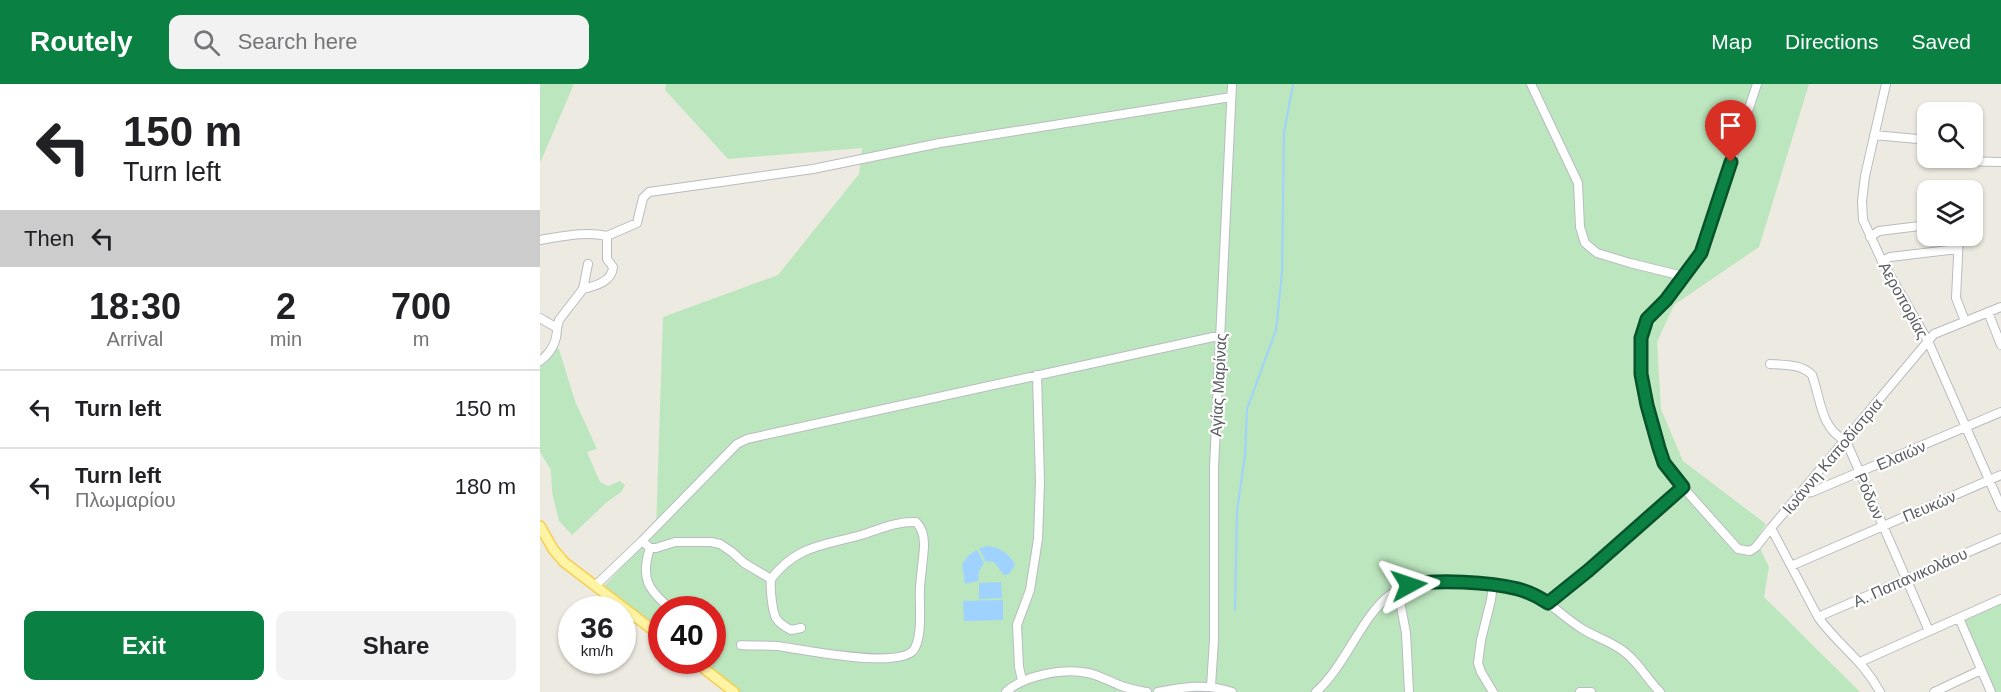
<!DOCTYPE html>
<html lang="en">
<head>
<meta charset="utf-8">
<style>
	:root { --surface:#fff; --page:#f2f2f2; --text:#202124; --muted:#757577; --line:#e0e0e0; --accent:#0b8043 }
	body { margin:0; font-family:Arial,sans-serif; background:var(--page); color:var(--text); height:100vh; display:flex; flex-direction:column; font-size:22px; white-space:nowrap }
	* { box-sizing:border-box; margin:0 }
	p { font-size:20px; color:var(--muted) }
	.icon { flex:none; width:33px; height:33px; fill:none; stroke:currentColor; stroke-width:2; stroke-linecap:round; stroke-linejoin:round }
	.map { position:relative; flex:1; overflow:hidden }
	.sheet { display:flex; flex-direction:column; background:var(--surface); width:540px }
	.sheet>* { flex:none }
	.banner { background:#fff; color:var(--text); overflow:hidden }
	.controls { position:absolute; left:1377px; top:18px; display:grid; gap:12px }
	.controls a { display:grid; place-items:center; width:66px; height:66px; border-radius:12px; background:var(--surface); box-shadow:0 2px 4px #0004; font-size:30px }
	.speed { position:absolute; left:18px; top:512px; display:flex; gap:12px; font-size:30px; font-weight:700; text-align:center }
	.speed>* { display:grid; place-content:center; width:78px; height:78px; border-radius:50%; background:var(--surface); box-shadow:0 2px 4px #0004; line-height:1 }
	.speed small { font-size:15px; font-weight:400 }
	.speed .limit { border:9px solid #d22; background:#fff; color:#111 }
	.pin { position:absolute; display:grid; place-items:center; width:51px; height:51px; color:#fff; margin:-62px -26px; border-radius:50% 50% 50% 0; rotate:-45deg; box-shadow:0 0 6px #0007 }
	.pin .icon { rotate:45deg }
	.me { position:absolute; width:66px; margin:-33px; rotate:85deg; stroke-linejoin:round; filter:drop-shadow(0 0 4px #0008) }
	.turn { display:flex; align-items:center; gap:21px; height:126px; padding:0 24px; font-size:27px }
	.turn .icon { width:78px; height:78px; stroke-width:2.5 }
	.turn b { display:block; font-size:42px; line-height:51px }
	.then { display:flex; align-items:center; height:57px; padding:0 24px; background:#0003; gap:12px; font-size:22px }
	.eta { display:flex; justify-content:space-evenly; align-items:center; height:102px; text-align:center }
	.eta b { font-size:36px; font-weight:700; line-height:42px }
	.primary-button { display:flex; gap:12px; margin-top:auto; padding:12px 24px }
	.primary-button a { flex:1; height:69px; border-radius:12px; background:var(--accent); color:#fff; font-size:24px; font-weight:700; line-height:69px; text-align:center }
	.primary-button a+a { background:var(--page); color:var(--text) }
	ul { padding:0; list-style:none }
	li { display:flex; align-items:center; gap:18px; height:78px; padding:0 24px; border-top:2px solid var(--line) }
	li div { flex:1 }
	li b { display:block; font-size:22px }
	li em { font-style:normal }
	header { display:flex; align-items:center; gap:36px; box-sizing:border-box; height:84px; padding:0 30px; background:var(--accent); color:#fff }
	header strong { font-size:28px }
	nav { display:flex; gap:33px; margin-inline-start:auto; font-size:21px }
	.search { width:420px; height:54px; background:var(--page); display:flex; align-items:center; gap:15px; box-sizing:border-box; padding:0 21px; border-radius:12px; color:var(--muted); font-size:22px }
	main { display:flex; flex:1; min-height:0 }
	.map>svg:first-child { display:block }
</style>
</head>
<body>
<header>
<strong>Routely</strong>
<div class="search"><svg class="icon" aria-label="search" viewBox="0 0 24 24"><circle cx="10" cy="10" r="6"/><path d="M15 15l6 6"/></svg>Search here</div>
<nav><a>Map</a><a>Directions</a><a>Saved</a></nav>
</header>
<main>
<section class="sheet">
<div class="banner">
<div class="turn"><svg class="icon" aria-label="left" viewBox="0 0 24 24"><path d="M17 20v-9H6M10 6l-5 5 5 5"/></svg><div><b>150 m</b>Turn left</div></div>
<div class="then">Then<svg class="icon" aria-label="left" viewBox="0 0 24 24"><path d="M17 20v-9H6M10 6l-5 5 5 5"/></svg></div>
</div>
<div class="eta">
<div><b>18:30</b><p>Arrival</p></div>
<div><b>2</b><p>min</p></div>
<div><b>700</b><p>m</p></div>
</div>
<ul>
<li><svg class="icon" aria-label="left" viewBox="0 0 24 24"><path d="M17 20v-9H6M10 6l-5 5 5 5"/></svg><div><b>Turn left</b></div><em>150 m</em></li>
<li><svg class="icon" aria-label="left" viewBox="0 0 24 24"><path d="M17 20v-9H6M10 6l-5 5 5 5"/></svg><div><b>Turn left</b><p>Πλωμαρίου</p></div><em>180 m</em></li>
</ul>
<div class="primary-button"><a>Exit</a><a>Share</a></div>
</section>
<div class="map">
<svg width="1461" height="608" viewBox="0 0 1461 608">
	<rect width="100%" height="100%" fill="#edebe1"/>
	<path fill="#bce6be" d="M0,0H34L0,79Z
		M126,0H1269L1219,163L1134,221L1117,258L1121,325L1143,377L1226,440L1216,456L1229,483L1224,513L1320,608H200L158,576H172V525H122L121,548L63,503L116,447L123,233L238,191L319,90L322,64L188,75L125,6Z
		M16,265H19L35,317L57,365L47,368L60,398L68,402L80,397L85,401L81,408L67,418L32,451L19,437L12,408L11,386L0,368V282Z
		M1461,518V608H1453L1420,536Z"/>
	<path fill="#9fd2ff" d="M448,462C459,463 470,470 475,481L469,490L464,491L455,479L450,477L446,478L439,464Z
		M437,466L444,479L439,487L438,497L425,500L422,480L429,471Z
		M461,498L462,514L439,515V499Z
		M463,516V536L424,537L423,517Z"/>
	<g fill="none" stroke-linecap="round" stroke-linejoin="round">
		<path stroke="#9fd2ff" stroke-width="2" d="M695,526L697,427L705,371L707,325L736,246L742,189L744,48L753,0"/>
		<defs>
			<path id="minor" d="M991,0L1038,99L1040,143L1045,159L1057,169L1090,179L1143,192
				M1217,0L1161,169L1126,216L1107,235L1103,243L1101,254V290L1107,321L1119,364L1124,379L1132,391L1198,465L1210,467L1216,463L1231,444
				M1346,0L1325,92L1322,117L1323,136L1342,177L1388,257L1461,423
				M1334,51L1388,56
				M1417,77L1461,78
				M1419,152L1416,214L1425,237
				M1330,153L1339,147L1388,141
				M0,156C22,152 46,147 67,152
				M1342,177L1350,173L1418,165
				M43,205C55,202 72,198 73,183L67,175V152L97,139L103,114L109,108L273,85L400,59L691,13
				M1448,228L1461,261
				M0,234L17,244C17,258 12,268 0,277
				M17,244L19,236L43,205L48,180
				M1230,280C1244,281 1262,280 1272,291C1281,315 1280,344 1306,357L1389,547
				M1259,410L1272,408L1461,328
				M102,457L110,464H116L135,458H171L180,460L192,468L204,479L231,495C230,504 232,526 236,534C239,539 245,543 251,546L261,544
				M110,464C100,494 108,506 131,525
				M1251,482L1461,391
				M953,501L951,516L941,556L938,579L941,588L953,608
				M55,502L102,457L197,360L207,355L673,253H680
				M858,507L866,549L869,608
				M1008,519L1049,486L1143,403
				M1278,533L1461,454
				M1419,534L1451,608
				M201,561C213,562 225,561 237,562C260,565 364,587 375,564C383,547 379,522 380,504C381,490 383,477 384,463C384,453 383,445 376,438C357,437 340,445 321,451C283,462 257,461 231,495
				M1320,578L1461,515
				M482,596L479,583L477,541L490,506L498,455L500,398L497,291
				M671,602L674,556V384L692,0
				M466,608C484,591 524,584 548,589C558,591 569,597 579,601C588,605 597,606 607,608
				M618,608C643,603 668,599 692,608
				M776,608C806,581 821,533 850,511C857,506 866,502 875,500C903,495 971,498 996,511C1013,521 1027,536 1044,546C1058,554 1075,559 1087,570C1100,581 1108,596 1120,608
				M1040,608H1051
				M1340,608C1323,576 1298,561 1278,533L1231,444L1394,250L1461,223
				M1394,608L1441,586"/>
			<path id="major" d="M0,442L13,465L24,478L122,553
				M153,576L194,608"/>
		</defs>
		<use href="#minor" stroke="#b9bbc1" stroke-width="10"/>
		<use href="#major" stroke="#f6ce52" stroke-width="12"/>
		<use href="#minor" stroke="#fff" stroke-width="8"/>
		<use href="#major" stroke="#fff4a4" stroke-width="9"/>
	</g>
	<g fill="none" stroke-linecap="round" stroke-linejoin="round">
		<defs>
			<path id="route" d="M869,501C896,495 950,498 978,505C989,508 999,513 1008,519L1049,486L1143,403L1124,379L1119,364L1107,321L1101,290V254L1107,235L1126,216L1161,169L1191,78"/>
		</defs>
		<use href="#route" stroke="#07532c" stroke-width="15"/>
		<use href="#route" stroke="#0b8043" stroke-width="10"/>
	</g>
	<g text-anchor="middle" stroke-width="4.5" stroke-linejoin="round" paint-order="stroke">
		<g font-size="16" fill="#5a5d63" stroke="#fff">
			<text transform="translate(1364 216) rotate(61)" y="6">Αεροπορίας</text>
			<text transform="translate(678 301) rotate(-87)" y="6">Αγίας Μαρίνας</text>
			<text transform="translate(1361 371) rotate(-23)" y="6">Ελαιών</text>
			<text transform="translate(1292 372) rotate(-50)" y="6">Ιωάννη Καποδίστρια</text>
			<text transform="translate(1330 412) rotate(66)" y="6">Ρόδων</text>
			<text transform="translate(1389 422) rotate(-23)" y="6">Πευκών</text>
			<text transform="translate(1370 493) rotate(-24)" y="6">Α. Παπανικολάου</text>
		</g>
	</g>
</svg>
<div class="controls">
<a><svg class="icon" aria-label="search" viewBox="0 0 24 24"><circle cx="10" cy="10" r="6"/><path d="M15 15l6 6"/></svg></a>
<a><svg class="icon" aria-label="layers" viewBox="0 0 24 24"><path d="M12 4l9 5-9 5-9-5zM3 14l9 5 9-5"/></svg></a>
</div>
<div class="speed"><div>36<small>km/h</small></div><div class="limit">40</div></div>
<div class="pin" style="left:1191px;top:78px;background:#d93025"><svg class="icon" aria-label="arrive" viewBox="0 0 24 24"><path d="M6 21V4h12l-3 4 3 4H6"/></svg></div>
<svg class="me" style="left:869px;top:501px" viewBox="-20 -20 40 40"><path d="M0-17L14 15 0 8-14 15z" fill="#0b8043" stroke="#fff" stroke-width="4"/></svg>
</div>
</main>
</body>
</html>
